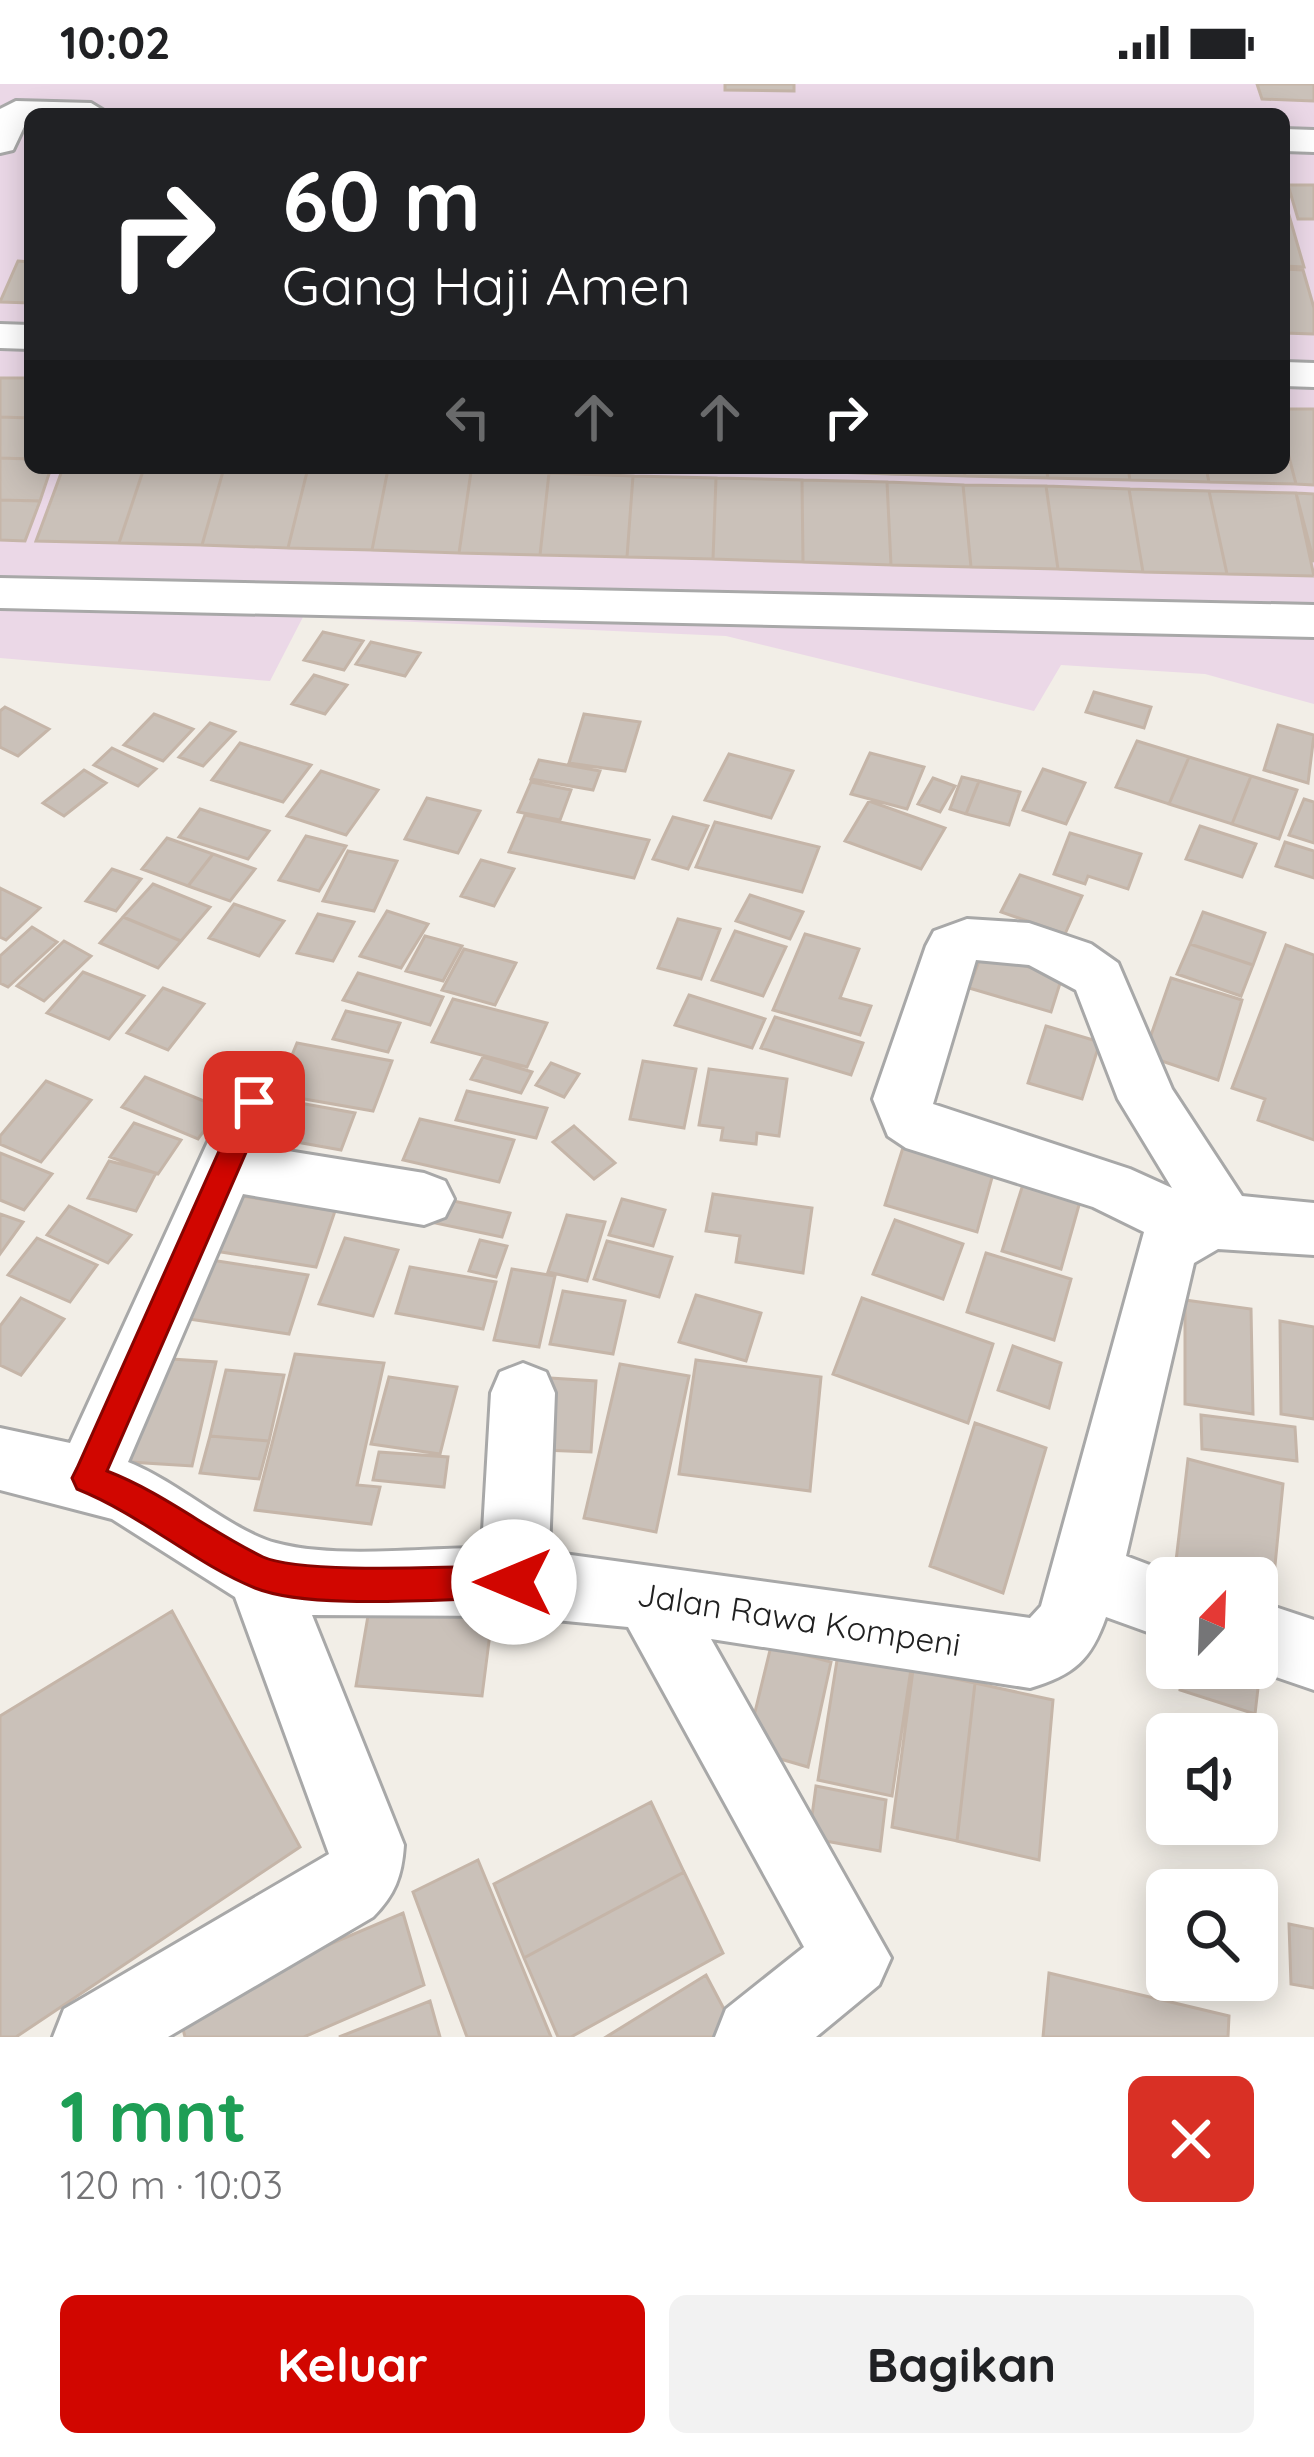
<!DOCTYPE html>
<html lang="id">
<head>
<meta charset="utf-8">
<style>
	:root { --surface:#fff; --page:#f2f2f2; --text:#202124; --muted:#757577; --accent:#d10600 }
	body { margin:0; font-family:Quicksand,sans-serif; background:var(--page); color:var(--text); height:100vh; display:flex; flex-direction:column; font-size:45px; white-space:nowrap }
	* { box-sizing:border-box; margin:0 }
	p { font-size:39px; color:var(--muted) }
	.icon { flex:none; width:66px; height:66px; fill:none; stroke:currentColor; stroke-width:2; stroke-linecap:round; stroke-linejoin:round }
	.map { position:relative; height:1953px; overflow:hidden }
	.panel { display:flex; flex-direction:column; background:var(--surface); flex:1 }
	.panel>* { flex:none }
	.banner { position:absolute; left:24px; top:24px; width:1266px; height:366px; border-radius:18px; box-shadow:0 6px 30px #0003; background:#202124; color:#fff; overflow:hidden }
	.needle { width:78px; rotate:23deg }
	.controls { position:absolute; left:1146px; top:1473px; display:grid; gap:24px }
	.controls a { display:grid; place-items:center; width:132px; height:132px; border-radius:18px; background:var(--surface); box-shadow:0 6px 30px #0003; font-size:60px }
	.pin { position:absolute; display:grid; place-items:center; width:102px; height:102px; color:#fff; margin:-51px; border-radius:24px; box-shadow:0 6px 18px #0006 }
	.me { position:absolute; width:132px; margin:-66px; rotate:270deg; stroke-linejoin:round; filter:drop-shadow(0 0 9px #0008) }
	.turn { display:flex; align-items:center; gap:42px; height:252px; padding:0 60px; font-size:54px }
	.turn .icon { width:156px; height:156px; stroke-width:2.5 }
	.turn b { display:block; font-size:84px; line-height:102px }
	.lanes { display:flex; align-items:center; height:114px; padding:0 60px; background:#0003; justify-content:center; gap:60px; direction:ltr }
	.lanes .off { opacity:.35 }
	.round { display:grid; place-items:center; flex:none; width:126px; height:126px; border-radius:18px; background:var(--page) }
	.overview { display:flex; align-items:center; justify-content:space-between; height:204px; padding:0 60px }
	h1 { font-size:72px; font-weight:700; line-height:90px; color:#1e9e55 }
	.button { display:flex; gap:24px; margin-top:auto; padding:24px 60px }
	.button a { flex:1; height:138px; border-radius:18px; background:var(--accent); color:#fff; font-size:48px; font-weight:700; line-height:138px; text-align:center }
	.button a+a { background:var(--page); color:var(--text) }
	.status { display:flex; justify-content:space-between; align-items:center; height:84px; padding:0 60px; background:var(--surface); direction:ltr }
	.status svg { height:33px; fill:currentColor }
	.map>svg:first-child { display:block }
</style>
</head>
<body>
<div class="status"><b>10:02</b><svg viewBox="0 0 49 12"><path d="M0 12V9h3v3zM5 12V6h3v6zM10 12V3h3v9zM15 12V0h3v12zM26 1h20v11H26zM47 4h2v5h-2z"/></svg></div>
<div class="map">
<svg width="1314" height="1953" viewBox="0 0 1314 1953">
	<rect width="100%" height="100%" fill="#f2eee7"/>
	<path fill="#ebd8e7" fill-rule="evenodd" d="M0,0H1314V620L1205,590L1061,581L1034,627L726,552L303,533L270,597L0,574ZM30,30H1284V384H30Z"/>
	<path fill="#cac1b9" stroke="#c5b5a8" stroke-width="3" d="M725,0H794V7L725,6Z
		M1257,0H1314V17L1262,15Z
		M1288,101H1314V135H1298Z
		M1284,114L1304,183L1284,182Z
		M18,177L30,178V219L0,218Z
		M1284,185L1303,186L1314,224V250L1284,249Z
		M0,294H30V334L0,333Z
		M1284,325H1314V401L1296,400L1284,354Z
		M0,333L30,334V375L0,374Z
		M1284,354L1296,400L1209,398L1206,384H1284Z
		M0,374L30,375V384H51L40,417L0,416Z
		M63,384H144L119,459L36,457Z
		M144,384H224L202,461L119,459Z
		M224,384H308L288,464L202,461Z
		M308,384L388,385L372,466L288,464Z
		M805,384H888L889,390L805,387Z
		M888,384H964L965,392L889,390Z
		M964,384H1046L1048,394L965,392Z
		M1046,384H1128L1130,396L1048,394Z
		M1128,384H1206L1209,398L1130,396Z
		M388,385L471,388L459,469L372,466Z
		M471,388L549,389L540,471L459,469Z
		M549,389L633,392L627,473L540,471Z
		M633,392L716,394L713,475L627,473Z
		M716,394L802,396L803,478L713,475Z
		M802,396L887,398L891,481L803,478Z
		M887,398L963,401L971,483L891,481Z
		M963,401L1046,402L1058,485L971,483Z
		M1046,402L1129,405L1143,488L1058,485Z
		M1129,405L1209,407L1227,490L1143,488Z
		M1209,407L1296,409L1314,492L1227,490Z
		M1296,409L1314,410V478Z
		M0,416L40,417L25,457L0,456Z
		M323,548L363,557L344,586L304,576Z
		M371,558L420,569L405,592L356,580Z
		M314,591L347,601L325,630L292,620Z
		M1094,608L1151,623L1144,644L1086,628Z
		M5,623L49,645L18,672L0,663V627Z
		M154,630L193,645L163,677L124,661Z
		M584,630L640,638L625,687L569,679Z
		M210,639L235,648L203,682L179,673Z
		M1278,641L1314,651L1308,699L1264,686Z
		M1137,657L1189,673L1169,720L1116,703Z
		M240,659L311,681L283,718L212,696Z
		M112,664L156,685L138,702L94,681Z
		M870,669L924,683L907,725L851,710Z
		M729,670L793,687L771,734L705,716Z
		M1189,673L1251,692L1232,740L1169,720Z
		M539,676L600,687L593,706L531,695Z
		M1043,685L1085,699L1066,740L1023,726Z
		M84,686L106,699L64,732L43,719Z
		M321,687L378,706L346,751L287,732Z
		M1251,692L1297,706L1279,755L1232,740Z
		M962,693L979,697L966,730L950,725Z
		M933,694L955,702L940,728L918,720Z
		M979,697L1020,708L1009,741L966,730Z
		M531,698L571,706L560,736L518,728Z
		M427,714L480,727L458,769L405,755Z
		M1304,715L1314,718V759L1289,751Z
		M869,717L945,744L921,785L845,757Z
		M200,725L269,747L248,775L179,753Z
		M525,731L649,756L634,794L509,768Z
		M673,733L708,742L688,785L653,775Z
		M715,738L819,763L802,808L696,783Z
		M1200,742L1256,760L1242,793L1186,775Z
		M1070,749L1141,770L1128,805L1088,792L1085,800L1054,790Z
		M306,752L346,762L319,807L279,796Z
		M167,754L213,770L188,802L142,785Z
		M1285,758L1314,767V794L1276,782Z
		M348,767L397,777L374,827L323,817Z
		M213,770L255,785L230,817L188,802Z
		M481,776L514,785L494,822L461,812Z
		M112,785L141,795L116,827L86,817Z
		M1020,791L1082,812L1065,850L1001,828Z
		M153,800L210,823L181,857L123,833Z
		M0,804L40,824L6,856L0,853Z
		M750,811L803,828L790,855L736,837Z
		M234,820L284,837L259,872L209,854Z
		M387,827L428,840L401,884L360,872Z
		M1203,828L1265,849L1253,881L1190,860Z
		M318,830L354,838L333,877L297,869Z
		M123,833L181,857L158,884L100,859Z
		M678,835L720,845L701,895L658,884Z
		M32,843L57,858L8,903L0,899V872Z
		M735,847L786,863L763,912L712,896Z
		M805,850L859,865L840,914L871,922L860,951L773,926Z
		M425,852L462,862L443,897L406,887Z
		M64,857L91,872L44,917L17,902Z
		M1190,860L1253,881L1241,912L1177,890Z
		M1286,861L1314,871V1056L1258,1036L1265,1015L1232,1004Z
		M464,865L516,879L495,921L442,906Z
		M982,869L1062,893L1051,928L969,904Z
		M83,888L144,912L109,955L47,929Z
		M358,889L443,913L430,941L343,916Z
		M1171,894L1242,916L1218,996L1144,971Z
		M163,904L204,920L168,966L127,949Z
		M689,911L765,935L752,964L675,941Z
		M453,915L547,939L527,983L432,958Z
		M346,927L400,939L388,968L333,955Z
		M775,933L863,959L851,991L761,964Z
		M1046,942L1100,958L1082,1015L1028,999Z
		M297,959L392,977L373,1027L276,1010Z
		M483,973L532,988L521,1009L471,995Z
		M643,977L696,985L684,1044L630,1035Z
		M551,979L579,990L564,1013L536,1001Z
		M709,985L787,995L779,1052L757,1049L756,1060L721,1056L723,1044L699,1041Z
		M145,993L221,1024L198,1055L122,1023Z
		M46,997L91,1016L41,1078L0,1060V1052Z
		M467,1007L547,1024L536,1054L456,1036Z
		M283,1016L355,1029L341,1066L269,1053Z
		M420,1035L514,1056L499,1098L403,1076Z
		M134,1039L181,1056L158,1090L110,1073Z
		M574,1042L615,1079L594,1095L553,1058Z
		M906,1054L996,1079L977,1148L885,1121Z
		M0,1069L52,1090L24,1126L0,1116Z
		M109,1077L156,1089L136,1127L88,1114Z
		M1024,1097L1081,1114L1061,1185L1002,1167Z
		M223,1109L335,1127L316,1183L202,1165Z
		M713,1110L812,1124L803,1189L736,1178L740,1152L706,1147Z
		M444,1115L510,1129L502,1153L435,1139Z
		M622,1115L665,1126L653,1162L609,1151Z
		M69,1122L131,1151L108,1179L47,1151Z
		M0,1130L23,1138L0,1170Z
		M567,1131L605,1138L587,1197L548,1188Z
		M895,1136L963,1160L943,1215L873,1190Z
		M37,1154L97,1181L70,1218L8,1191Z
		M345,1154L398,1166L373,1232L319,1220Z
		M480,1156L507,1162L496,1193L469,1187Z
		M607,1157L672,1173L659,1213L594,1195Z
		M986,1169L1071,1195L1054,1256L967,1228Z
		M192,1173L308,1191L289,1250L169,1232Z
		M410,1183L496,1198L483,1245L396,1229Z
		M512,1185L555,1192L539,1263L494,1256Z
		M563,1207L625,1217L613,1270L550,1260Z
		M696,1211L761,1229L746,1277L679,1258Z
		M21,1214L64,1235L21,1291L0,1281V1242Z
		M862,1214L993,1260L968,1339L833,1290Z
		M1185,1216L1251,1225L1253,1330L1185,1320Z
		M1280,1237L1314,1243V1335L1281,1330Z
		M1013,1262L1061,1279L1049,1324L998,1306Z
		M295,1270L384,1279L357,1401L380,1403L371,1440L255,1426Z
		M156,1274L216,1278L192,1382L130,1378Z
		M696,1276L821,1293L810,1407L679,1390Z
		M620,1280L689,1292L656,1448L584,1434Z
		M226,1286L284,1291L269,1357L210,1352Z
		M389,1293L457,1303L440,1370L371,1360Z
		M550,1294L596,1297L591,1368L543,1366Z
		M1201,1331L1295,1343L1297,1377L1202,1365Z
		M975,1339L1046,1364L1003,1509L930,1482Z
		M210,1352L269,1357L259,1395L200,1389Z
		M379,1368L448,1373L444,1403L373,1396Z
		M1188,1375L1283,1400L1271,1522L1257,1518V1494H1174Z
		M369,1526L492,1534L482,1612L356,1602Z
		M172,1527L300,1763L16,1953H0V1632Z
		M771,1562L831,1578L808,1683L746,1665Z
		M838,1570L911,1585L892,1712L818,1696Z
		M1183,1584L1260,1587L1255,1630L1180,1606Z
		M913,1586L975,1599L957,1757L892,1743Z
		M975,1599L1053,1616L1039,1776L957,1757Z
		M816,1702L886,1716L880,1767L809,1754Z
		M651,1718L684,1788L524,1874L494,1800Z
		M478,1776L551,1953H467L413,1808Z
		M684,1788L723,1869L571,1953H558L524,1874Z
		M403,1829L424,1901L304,1953H185L178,1925Z
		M1289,1840L1314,1845V1904L1291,1900Z
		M1049,1889L1229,1932L1228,1953H1043Z
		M706,1891L735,1946L724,1953H606Z
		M430,1917L440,1953H339Z"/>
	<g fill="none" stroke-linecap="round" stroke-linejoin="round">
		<defs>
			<path id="minor" d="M16,17L91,19L109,30H30L13,66L0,69V25Z
				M1284,45L1314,46V68L1284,67Z
				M0,240L30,241V265L0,264Z
				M1284,278L1314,279V303L1284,302Z
				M0,494L1314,521V553L0,524Z
				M967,835L1029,839L1091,860L1118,879L1172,1005L1242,1112L1314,1119V1171L1218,1165L1194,1179L1126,1472L1184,1494H1167V1555L1106,1533C1091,1576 1074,1591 1030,1604L711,1555L891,1874L879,1901L816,1953H715L726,1925L804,1863L628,1543L514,1532L312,1531L404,1761C402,1792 395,1811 373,1833L168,1953H53L64,1925L329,1770L235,1513L112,1435L0,1406V1344L70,1359L234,1001L254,994L274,1001L283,1018L263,1063L424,1089L445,1097L454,1115L445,1133L424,1141L243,1110L128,1378C177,1397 231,1447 276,1459C334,1475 420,1464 482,1464L491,1309L500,1288L523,1279L546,1288L555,1309L549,1468L1030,1534L1041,1522L1144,1148L1093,1123L906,1064L888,1052L873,1015L926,862L934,847ZM976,876L1029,881L1076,906L1118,1015L1172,1104L1130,1085L933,1020Z
				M1257,1517L1314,1536V1606L1250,1584H1257Z"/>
		</defs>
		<use href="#minor" stroke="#a8a8a8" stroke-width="6"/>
		<use href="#minor" fill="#fff" fill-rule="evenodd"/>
	</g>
	<path fill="#d10600" stroke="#880400" stroke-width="3" d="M254,1007L268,1018L107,1387C164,1409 209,1447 263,1473C302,1491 462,1482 514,1482L526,1487L531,1498L526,1509L514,1514C448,1514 313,1527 255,1504C195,1480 142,1431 77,1405L72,1394L77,1384L241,1018Z"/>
	<g text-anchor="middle" stroke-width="12" stroke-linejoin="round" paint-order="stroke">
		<g font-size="33" fill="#212121" stroke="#fff">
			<text transform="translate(799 1535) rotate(9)" y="12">Jalan Rawa Kompeni</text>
		</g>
	</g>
</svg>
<div class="controls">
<a><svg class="needle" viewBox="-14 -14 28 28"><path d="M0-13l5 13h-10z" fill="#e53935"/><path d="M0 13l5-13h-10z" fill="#757577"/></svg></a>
<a><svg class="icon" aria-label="sound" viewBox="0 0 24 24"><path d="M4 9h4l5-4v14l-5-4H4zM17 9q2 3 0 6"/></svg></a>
<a><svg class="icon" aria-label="search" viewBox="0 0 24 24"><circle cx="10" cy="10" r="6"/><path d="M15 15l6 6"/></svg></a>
</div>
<div class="pin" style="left:254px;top:1018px;background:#d93025"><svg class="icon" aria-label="arrive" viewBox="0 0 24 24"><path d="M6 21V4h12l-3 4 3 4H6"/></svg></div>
<svg class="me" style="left:514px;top:1498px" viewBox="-20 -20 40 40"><circle r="19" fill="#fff"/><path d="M0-13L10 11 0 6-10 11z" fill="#d10600"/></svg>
<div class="banner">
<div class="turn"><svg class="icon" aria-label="right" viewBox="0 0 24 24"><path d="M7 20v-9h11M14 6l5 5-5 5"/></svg><div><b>60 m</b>Gang Haji Amen</div></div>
<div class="lanes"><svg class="icon off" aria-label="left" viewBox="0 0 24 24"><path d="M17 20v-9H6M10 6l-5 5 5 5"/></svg><svg class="icon off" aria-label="ahead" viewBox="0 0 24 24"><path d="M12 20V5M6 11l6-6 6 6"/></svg><svg class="icon off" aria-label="ahead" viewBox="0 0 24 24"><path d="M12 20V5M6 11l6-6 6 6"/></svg><svg class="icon" aria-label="right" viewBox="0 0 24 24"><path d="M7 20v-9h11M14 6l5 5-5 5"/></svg></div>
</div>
</div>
<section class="panel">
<div class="overview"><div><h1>1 mnt</h1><p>120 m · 10:03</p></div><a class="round" style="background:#d93025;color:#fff"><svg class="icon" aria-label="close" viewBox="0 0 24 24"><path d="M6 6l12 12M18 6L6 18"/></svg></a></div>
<div class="button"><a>Keluar</a><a>Bagikan</a></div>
</section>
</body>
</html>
